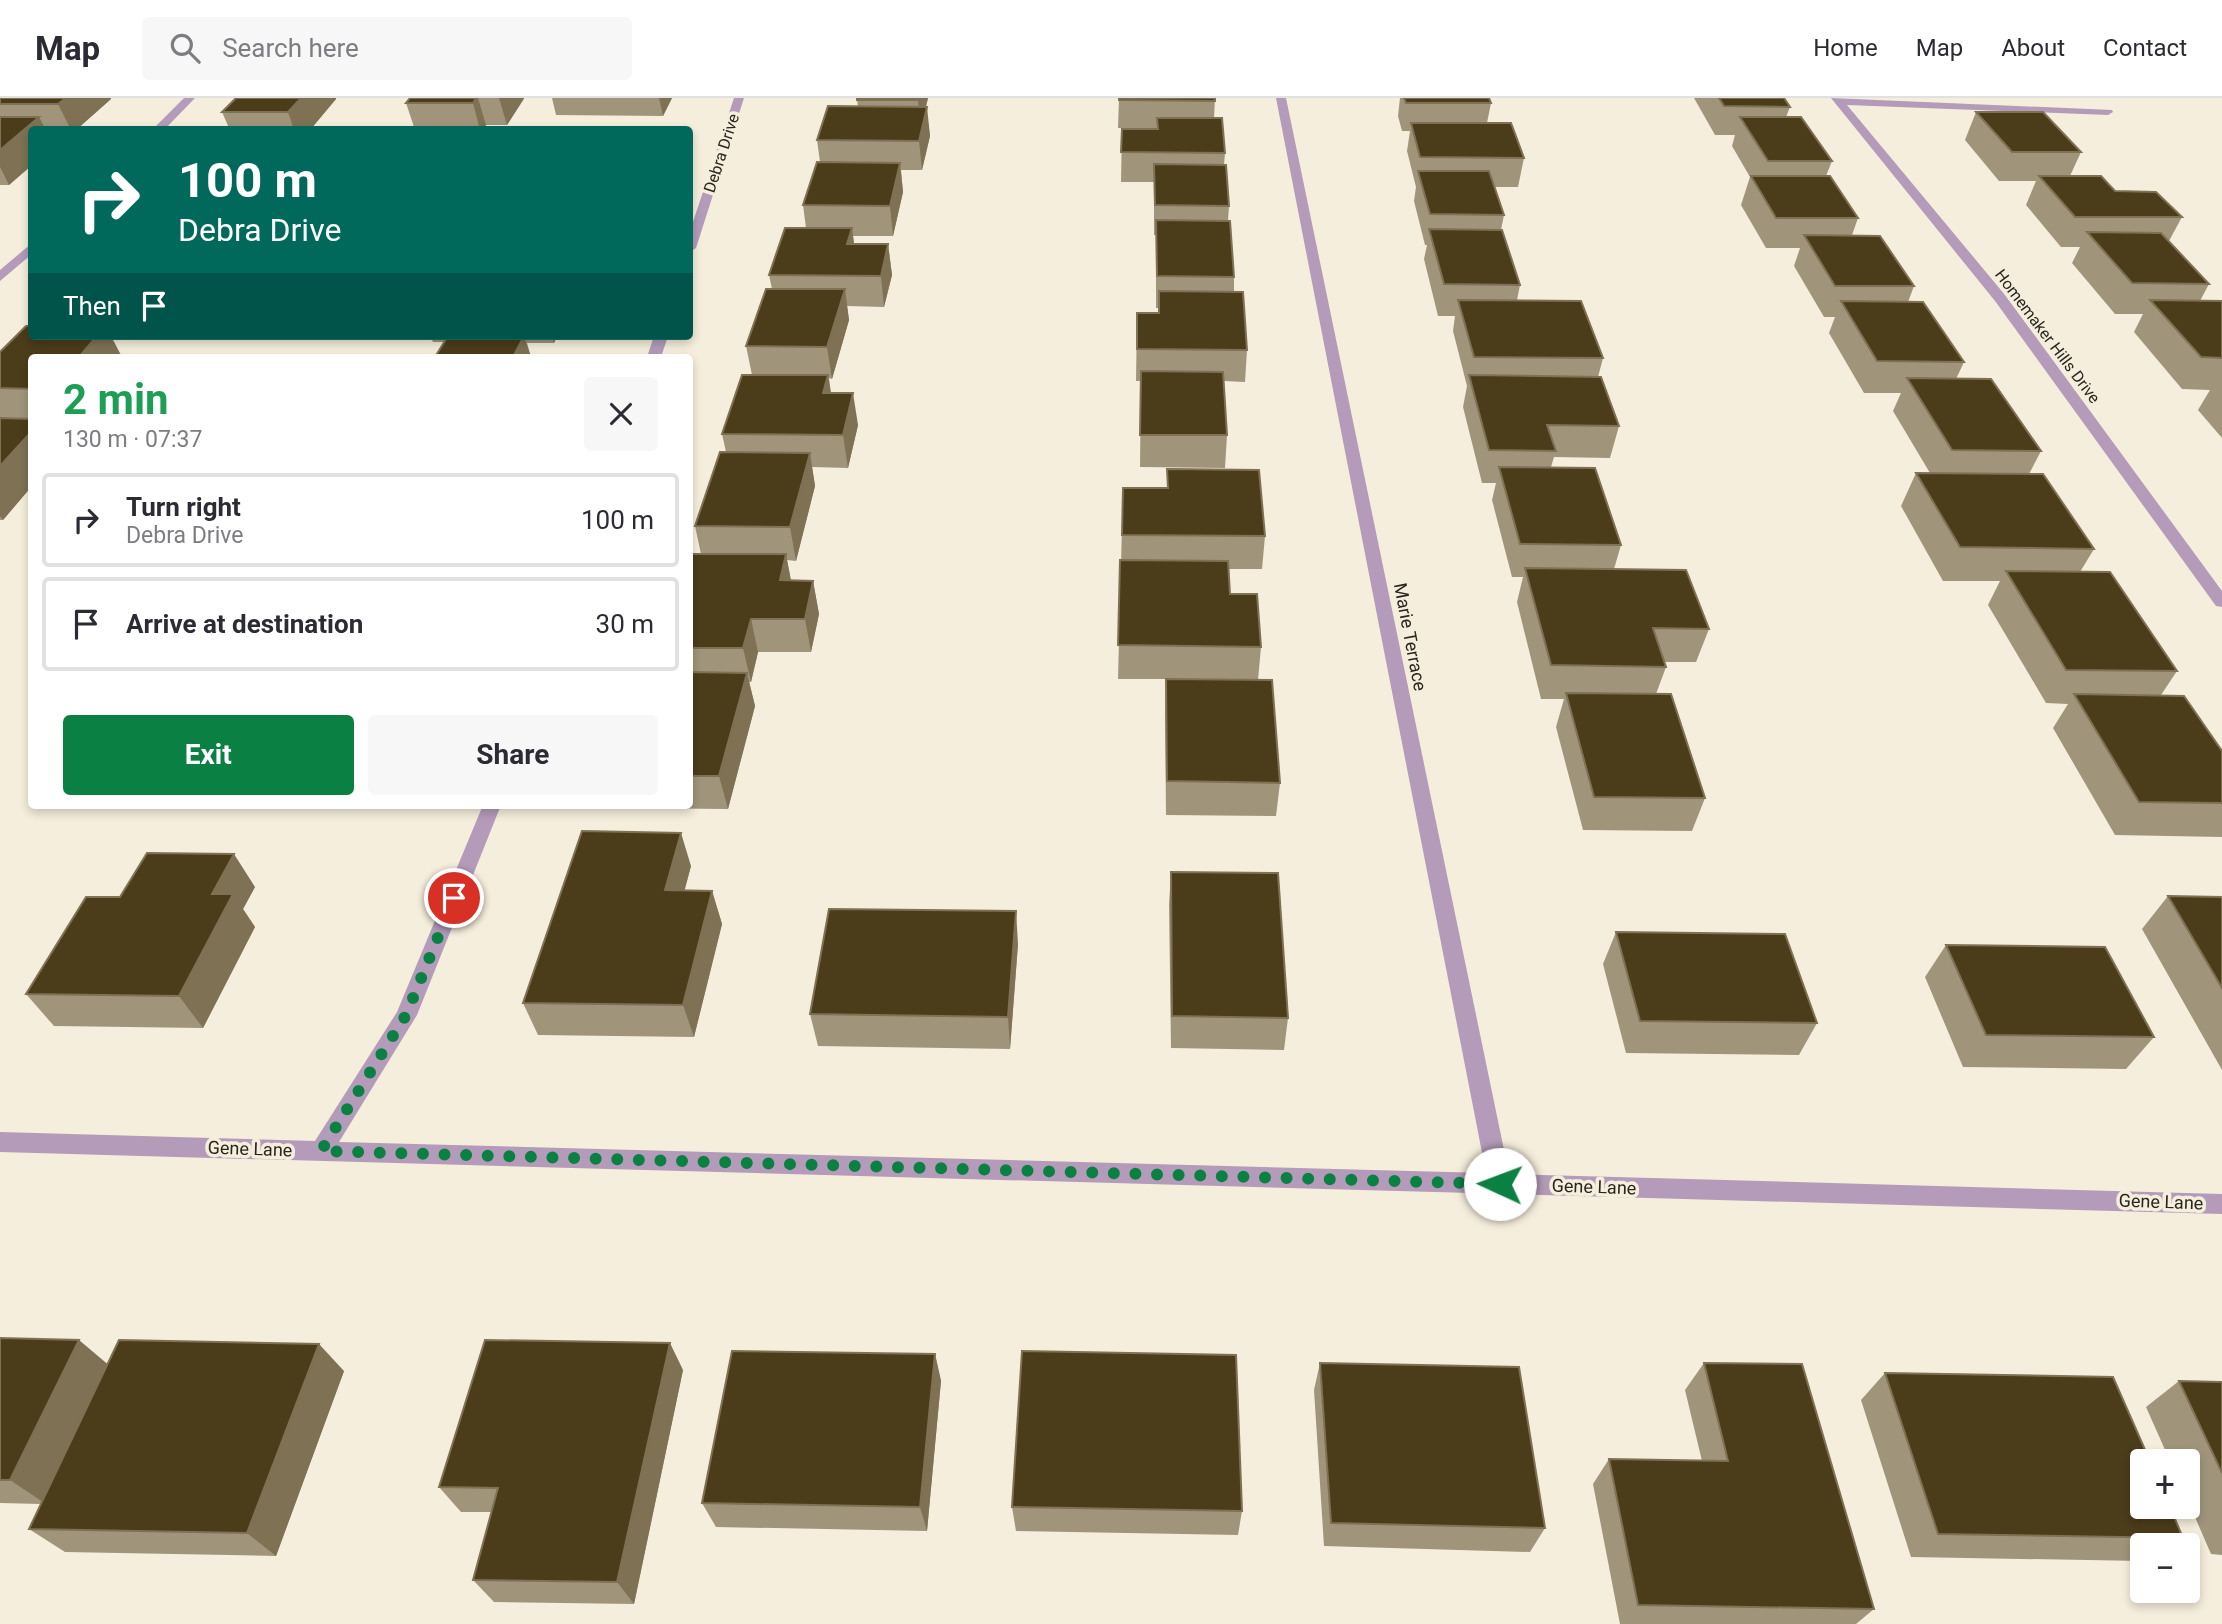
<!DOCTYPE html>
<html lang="en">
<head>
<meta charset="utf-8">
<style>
	:root { --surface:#fff; --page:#f7f7f7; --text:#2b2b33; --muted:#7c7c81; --line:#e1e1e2; --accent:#0b8043 }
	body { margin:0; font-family:Roboto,sans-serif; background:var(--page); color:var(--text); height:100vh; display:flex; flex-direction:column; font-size:26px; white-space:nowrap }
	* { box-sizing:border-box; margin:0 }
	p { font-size:23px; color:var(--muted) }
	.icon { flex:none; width:38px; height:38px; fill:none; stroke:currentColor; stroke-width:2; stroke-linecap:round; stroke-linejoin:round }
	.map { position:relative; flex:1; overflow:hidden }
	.sheet { position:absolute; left:28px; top:256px; width:665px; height:455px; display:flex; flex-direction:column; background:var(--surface); border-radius:7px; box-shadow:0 4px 10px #0003 }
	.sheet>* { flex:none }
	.top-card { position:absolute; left:28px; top:28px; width:665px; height:214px; border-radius:7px; box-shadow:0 4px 10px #0003; background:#00695c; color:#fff; overflow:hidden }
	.buttons { position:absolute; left:2130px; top:1351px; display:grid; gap:14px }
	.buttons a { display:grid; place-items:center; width:70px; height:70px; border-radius:7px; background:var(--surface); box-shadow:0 4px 10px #0003; font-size:35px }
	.pin { position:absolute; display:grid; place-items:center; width:60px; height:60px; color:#fff; margin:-30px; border:4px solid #fff; border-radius:50%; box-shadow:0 2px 7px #0007 }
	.me { position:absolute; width:77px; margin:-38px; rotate:272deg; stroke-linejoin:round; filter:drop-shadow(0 0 5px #0008) }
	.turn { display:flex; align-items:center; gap:24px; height:147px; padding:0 35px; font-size:32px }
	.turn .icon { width:91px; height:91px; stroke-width:2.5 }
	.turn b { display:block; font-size:49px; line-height:60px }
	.then { display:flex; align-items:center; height:66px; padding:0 35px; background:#0003; gap:14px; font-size:26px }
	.round { display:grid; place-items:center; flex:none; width:74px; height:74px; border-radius:7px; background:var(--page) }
	.summary { display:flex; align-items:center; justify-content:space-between; height:119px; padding:0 35px }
	h1 { font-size:42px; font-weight:700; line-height:52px; color:#1e9e55 }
	.cta { display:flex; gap:14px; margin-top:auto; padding:14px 35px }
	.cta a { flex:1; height:80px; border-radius:7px; background:var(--accent); color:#fff; font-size:28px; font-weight:700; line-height:80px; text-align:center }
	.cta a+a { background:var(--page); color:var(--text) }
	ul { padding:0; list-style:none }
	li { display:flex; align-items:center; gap:21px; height:94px; margin:0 14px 10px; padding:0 21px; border:4px solid var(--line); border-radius:7px }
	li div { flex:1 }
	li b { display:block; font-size:26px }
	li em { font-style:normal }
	header { display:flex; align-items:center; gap:42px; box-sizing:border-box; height:98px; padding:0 35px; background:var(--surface); border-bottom:2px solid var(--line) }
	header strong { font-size:33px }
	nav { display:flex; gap:38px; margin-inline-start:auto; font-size:24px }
	.search { width:490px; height:63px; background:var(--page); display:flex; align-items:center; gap:18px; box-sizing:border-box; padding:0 24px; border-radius:7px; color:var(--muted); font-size:26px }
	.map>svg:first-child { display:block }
</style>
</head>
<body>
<header>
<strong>Map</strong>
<div class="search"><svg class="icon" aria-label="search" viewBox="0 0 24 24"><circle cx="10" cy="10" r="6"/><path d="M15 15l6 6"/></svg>Search here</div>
<nav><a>Home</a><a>Map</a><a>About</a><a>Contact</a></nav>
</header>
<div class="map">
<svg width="2222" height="1526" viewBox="0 0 2222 1526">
	<rect width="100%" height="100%" fill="#f6eedc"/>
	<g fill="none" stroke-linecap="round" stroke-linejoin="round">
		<path fill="#b49bb9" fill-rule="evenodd" d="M184,0H195L164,32H152Z
			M734,0H744L696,150L690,154V133Z
			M1276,0H1286L1509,1076L2222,1096V1116L0,1054V1034L315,1043L397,914L483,707H501L417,917L339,1044L1486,1075Z
			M1831,0L2112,12L2113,14L2108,17L1847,7L2005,197L2222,493V509L2216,508L1995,203Z
			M32,145V156L0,183V172Z
			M654,238H668L661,259H647Z"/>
	</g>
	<path fill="#a0957b" d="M0,0L111,1L76,32H32V67L9,87H0Z
		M236,0H336V1L310,32L229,30L222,14Z
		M410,0H524V1L507,27H486L483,32H415L406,5Z
		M552,0H672L663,18L556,17Z
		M928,0L926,9L930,38L922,72H901L903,94L893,138H853L854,146H888L892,177L884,209L847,208L849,222L832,281L829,280L831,295L858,327L848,370L812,369L815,388L796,463L787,462L791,482L813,483L819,516L811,554H758L751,584H749L755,608L728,711L620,710L619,707H690V456H701L695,428L726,354L722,336L752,277L746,248L772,191L769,177L806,130L803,107L820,64L817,42L858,9L857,2Z
		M1119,0H1215L1214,20L1225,55L1224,67L1229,108L1228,123L1234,179V194L1247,252L1245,284L1224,283L1227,337L1225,370L1140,369L1141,283H1136L1137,215H1158V210H1156V137H1154V84H1121L1122,31H1157L1118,30Z
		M1400,0H1489L1491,5L1487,25L1524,60L1518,89H1494L1504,117L1501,132L1520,187L1517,202L1603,260L1598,279L1619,328L1610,360L1554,359L1551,369L1621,447L1614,471L1709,531L1696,564H1664L1666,569L1656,596L1705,700L1692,733L1583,732L1556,629L1564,601H1541L1517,504L1523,479H1512L1492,402L1496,385H1482L1463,309L1467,288L1453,233L1455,218H1438L1424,161L1427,147H1425L1414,103L1416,89L1407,53L1410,33H1402L1398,18Z
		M1694,0H1784L1790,9L1786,19L1832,63L1826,78L1858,120L1852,137L1914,188L1908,204L1964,264L1956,281L2041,353L2029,376L2094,451L2080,474L2177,573L2161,597L2222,653V739L2115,737L2053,630L2068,606L2046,605L1988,507L2000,483H1943L1901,408L1916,375H1930L1893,313L1901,295H1864L1829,235L1835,219H1824L1794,168L1800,150H1766L1741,107L1750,79L1732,48L1735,37H1715Z
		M1976,14L2081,54L2070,78L2115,93L2182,119L2169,143L2209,186L2200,203H2222V340L2198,312L2210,292L2182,291L2134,234L2143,216H2115L2072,165L2080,149H2061L2026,107L2036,83H1999L1965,42Z
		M32,238H144L141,241L112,240L32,259V388L3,422H0V254Z
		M430,238H557L554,245H527L531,259H435L444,244H433Z
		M1167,371L1265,438L1262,471H1229L1230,496L1261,549L1258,582L1280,685L1276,718L1166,717L1165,614L1166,581H1118L1123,390H1167Z
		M691,768L684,793H712L722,826L694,939L538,937L523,905Z
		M1171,774L1288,920L1284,952L1171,950L1169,807Z
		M255,789L243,811L255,829L203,930L54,928L26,896L120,799Z
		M2168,798L2222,799V972L2142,831Z
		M1616,834L1817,925L1799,957L1626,955L1603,866Z
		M1018,846L1010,951L818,948L810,916Z
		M1946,847L2154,939L2126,971L1963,969L1925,879Z
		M0,1240L107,1266L344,1273L276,1458L65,1454L29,1431L41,1406L0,1405Z
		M935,1256L941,1283L927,1433L716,1429L702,1405Z
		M1320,1265L1545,1430L1530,1454L1324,1448L1314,1292Z
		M1704,1265L1874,1511L1856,1526H1620L1593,1386L1609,1361L1702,1363L1685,1292Z
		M683,1272L634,1506L494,1504L473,1482L492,1414H461L439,1389Z
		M1885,1275L2183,1440L2172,1447H2142V1463L1911,1459L1861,1302Z
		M2179,1283L2222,1284V1457L2211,1456L2188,1403V1363H2170L2146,1309Z
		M1012,1409L1242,1413L1238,1437L1016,1433Z"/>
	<path fill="#7e7154" d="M66,0H111V1L76,32H71L58,6Z
		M301,0H336V1L310,32H294L288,14Z
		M476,0H478L486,27L483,32H480L473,5Z
		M499,0H524L507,27Z
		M659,0H672L663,18Z
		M918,0H928L920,31L918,2Z
		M927,9L930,38L922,72L919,43Z
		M39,19L46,32H32V67L9,87L0,69V52Z
		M900,65L903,94L893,138L890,108Z
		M852,130L856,161L847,146Z
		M888,146L892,177L884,209L881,178Z
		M845,191L849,222L832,281L827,249Z
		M97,238H111L122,259H79Z
		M524,238L531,259H513Z
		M552,238H557L554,245Z
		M828,277L833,309L823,295Z
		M853,295L858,327L848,370L843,337Z
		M32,333V388L3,422L0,418V368Z
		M810,355L815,388L796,463L790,429Z
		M786,456L792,489L780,482Z
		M813,483L819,516L811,554L805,521Z
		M751,521L758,554L751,584L743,550Z
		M747,575L755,608L728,711L719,678Z
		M681,735L691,768L676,825L665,792Z
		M234,756L255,789L243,811L255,829L203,930L179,898L212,796Z
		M712,793L722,826L694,939L683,907Z
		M1016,813L1018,846L1010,951L1008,919Z
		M79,1242L111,1269L46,1406L10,1382Z
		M670,1245L683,1272L634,1506L617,1484Z
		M319,1246L344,1273L276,1458L247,1435Z
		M935,1256L941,1283L927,1433L920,1409Z"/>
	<path fill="#4b3c1a" stroke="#7e7154" stroke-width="2" d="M0,0H66L58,6H0Z
		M236,0H301L288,14H222Z
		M410,0H476L473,5H406Z
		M857,0H918V2H857Z
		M1119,0H1215V3L1119,2Z
		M1404,0H1489L1491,5H1406Z
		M1719,0H1784L1790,9L1724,8Z
		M828,8L927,9L919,43L817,42Z
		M1976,14H2043L2081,54H2012Z
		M0,19H39L0,52Z
		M1740,19H1801L1832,63H1768Z
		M1157,20H1222L1225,55L1121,54L1122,31H1158Z
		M1411,25H1511L1524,60L1420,59Z
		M207,30H295L294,32H205Z
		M817,64L900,65L890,108L803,107Z
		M1154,66L1226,67L1229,108L1155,107Z
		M1418,73H1489L1504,117L1430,116Z
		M1751,78H1830L1858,120H1776Z
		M2039,78H2101L2115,93L2156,94L2182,119H2075Z
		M1156,122L1230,123L1234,179L1157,178Z
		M785,130H852L847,146H888L881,178L769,177Z
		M1429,131L1502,132L1520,187L1444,186Z
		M2087,134L2161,135L2209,186L2132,185Z
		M1804,137L1880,138L1914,188H1835Z
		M766,191H845L827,249L746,248Z
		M1159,193L1243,194L1247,252L1137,251V215H1159Z
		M1458,202L1581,203L1603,260L1474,259Z
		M2150,202L2222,203V260L2201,259Z
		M1841,203L1923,204L1964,264L1877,263Z
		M26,228H32V238H97L79,259H32V291L0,290V254Z
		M448,238H524L513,259H435Z
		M1141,273L1223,274L1227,337H1140Z
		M742,277H828L823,295H853L843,337L722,336Z
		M1469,277L1601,279L1619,328L1547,327L1556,353L1489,352Z
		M1907,280L1991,281L2041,353L1952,352Z
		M0,320L32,321V333L0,368Z
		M720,354L810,355L790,429L695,428Z
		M1499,369L1595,370L1621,447L1520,446Z
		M1167,371L1259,372L1265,438L1122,437L1123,390H1168Z
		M1916,375L2043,376L2094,451L1960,449Z
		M690,456H786L780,482L813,483L805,521H751L743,550H690Z
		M1120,462L1228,463L1230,496H1257L1261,549L1118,547Z
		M1525,470L1686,472L1709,531L1653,530L1666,569L1551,567Z
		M2006,473L2110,474L2177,573L2066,572Z
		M690,574L747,575L719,678H690Z
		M1166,581L1272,582L1280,685L1167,683Z
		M1566,595L1671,596L1705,700L1594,699Z
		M2074,596L2184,598L2222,653V705L2139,704Z
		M582,733L681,735L665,792L712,793L683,907L523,905Z
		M147,755L234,756L212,796H233L179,898L26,896L86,799H120Z
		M1171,774L1278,775L1288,920L1172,918Z
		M2168,798L2222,799V890Z
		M829,811L1016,813L1008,919L810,916Z
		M1616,834L1785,836L1817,925L1640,923Z
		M1946,847L2105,849L2154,939L1986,937Z
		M0,1240L79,1242L10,1382H0Z
		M119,1242L319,1246L247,1435L29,1431Z
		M485,1242L670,1245L617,1484L473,1482L498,1390L439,1389Z
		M732,1253L935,1256L920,1409L702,1405Z
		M1022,1253L1236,1257L1242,1413L1012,1409Z
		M1320,1265L1519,1269L1545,1430L1331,1425Z
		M1704,1265L1802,1266L1874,1511L1638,1507L1609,1361L1728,1363Z
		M1885,1275L2113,1279L2150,1363H2142V1409H2170L2183,1440L1938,1436Z
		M2179,1283L2222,1284V1375Z"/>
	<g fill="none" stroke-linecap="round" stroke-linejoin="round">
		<path stroke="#0b8043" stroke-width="12" stroke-dasharray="0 21.6" d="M454,800L406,917L321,1053L1500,1086"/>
	</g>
	<g text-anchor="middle" stroke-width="7" stroke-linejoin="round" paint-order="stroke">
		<g font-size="16" fill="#29251f" stroke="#f6eedc">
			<text transform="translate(721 55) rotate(-72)" y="6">Debra Drive</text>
			<text transform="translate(2048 238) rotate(53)" y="6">Homemaker Hills Drive</text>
		</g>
		<g font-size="18" fill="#29251f" stroke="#f6eedc">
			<text transform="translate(1410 539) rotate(79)" y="6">Marie Terrace</text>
			<text transform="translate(250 1051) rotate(2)" y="6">Gene Lane</text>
			<text transform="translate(1594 1089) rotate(2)" y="6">Gene Lane</text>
			<text transform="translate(2161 1104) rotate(2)" y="6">Gene Lane</text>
		</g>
	</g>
</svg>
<div class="buttons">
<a>+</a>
<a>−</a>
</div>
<div class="pin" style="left:454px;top:800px;background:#d93025"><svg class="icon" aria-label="arrive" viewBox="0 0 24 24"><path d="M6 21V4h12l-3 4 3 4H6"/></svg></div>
<svg class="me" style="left:1500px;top:1086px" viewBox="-20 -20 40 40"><circle r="19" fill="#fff"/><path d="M0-13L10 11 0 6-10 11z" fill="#0b8043"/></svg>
<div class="top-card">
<div class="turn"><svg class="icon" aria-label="right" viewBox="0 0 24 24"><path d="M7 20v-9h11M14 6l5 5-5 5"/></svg><div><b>100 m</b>Debra Drive</div></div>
<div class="then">Then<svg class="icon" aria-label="arrive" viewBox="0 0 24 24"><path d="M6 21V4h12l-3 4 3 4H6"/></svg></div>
</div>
<section class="sheet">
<div class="summary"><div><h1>2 min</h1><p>130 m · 07:37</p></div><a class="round"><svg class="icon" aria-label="close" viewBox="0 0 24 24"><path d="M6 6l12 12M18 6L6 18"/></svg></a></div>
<ul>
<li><svg class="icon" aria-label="right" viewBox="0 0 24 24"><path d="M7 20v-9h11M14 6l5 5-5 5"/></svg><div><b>Turn right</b><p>Debra Drive</p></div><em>100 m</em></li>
<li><svg class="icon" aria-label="arrive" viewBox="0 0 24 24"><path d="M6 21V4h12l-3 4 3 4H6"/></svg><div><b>Arrive at destination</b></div><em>30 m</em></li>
</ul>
<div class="cta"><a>Exit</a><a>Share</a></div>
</section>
</div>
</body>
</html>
